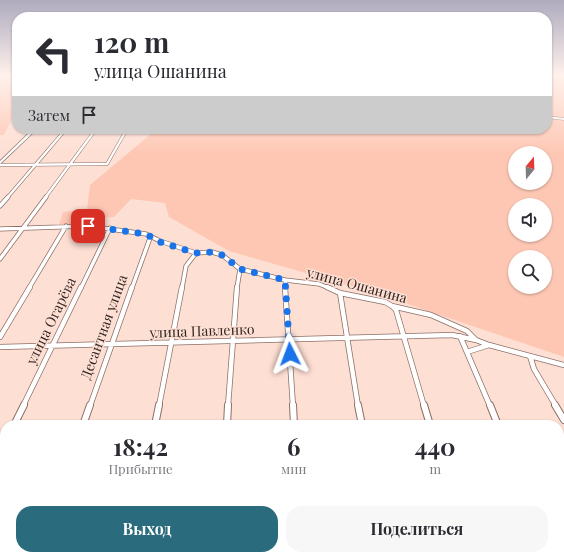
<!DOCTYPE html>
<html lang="ru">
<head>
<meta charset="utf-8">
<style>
	:root { --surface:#fff; --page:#f7f7f7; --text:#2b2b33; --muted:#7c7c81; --accent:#2a6c7e }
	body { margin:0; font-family:"Playfair Display",serif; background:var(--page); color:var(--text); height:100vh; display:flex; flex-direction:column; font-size:15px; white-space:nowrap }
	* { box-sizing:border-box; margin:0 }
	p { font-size:13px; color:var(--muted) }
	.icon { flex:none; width:22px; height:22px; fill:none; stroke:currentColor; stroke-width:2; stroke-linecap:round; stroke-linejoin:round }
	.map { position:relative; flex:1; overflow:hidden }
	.sheet { position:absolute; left:0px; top:420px; width:564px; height:140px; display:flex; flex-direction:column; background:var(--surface); border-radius:16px 16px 0 0; box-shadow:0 1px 3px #0004 }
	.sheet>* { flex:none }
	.banner { position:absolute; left:12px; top:12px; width:540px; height:122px; border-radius:16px; box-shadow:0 1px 3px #0004; background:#fff; color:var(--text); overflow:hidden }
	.needle { width:26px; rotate:19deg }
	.controls { position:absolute; left:508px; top:146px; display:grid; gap:8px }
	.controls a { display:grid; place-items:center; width:44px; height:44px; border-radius:50%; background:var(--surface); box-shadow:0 1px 3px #0004; font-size:20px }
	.pin { position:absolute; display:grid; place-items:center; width:34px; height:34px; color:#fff; margin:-17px; border-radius:8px; box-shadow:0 2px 6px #0006 }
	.me { position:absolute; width:44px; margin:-22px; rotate:357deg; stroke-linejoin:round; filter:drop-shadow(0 0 3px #0008) }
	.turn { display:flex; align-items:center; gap:14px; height:84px; padding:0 16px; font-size:18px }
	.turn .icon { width:52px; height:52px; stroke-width:2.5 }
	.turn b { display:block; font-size:28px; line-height:34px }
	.then { display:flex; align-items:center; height:38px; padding:0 16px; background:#0003; gap:8px; font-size:15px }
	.eta { display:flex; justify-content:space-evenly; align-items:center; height:68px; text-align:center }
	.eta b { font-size:24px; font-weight:700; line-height:28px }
	.primary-button { display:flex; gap:8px; margin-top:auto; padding:8px 16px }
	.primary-button a { flex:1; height:46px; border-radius:16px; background:var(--accent); color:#fff; font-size:16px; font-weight:700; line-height:46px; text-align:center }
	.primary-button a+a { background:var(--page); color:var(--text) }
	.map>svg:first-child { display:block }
</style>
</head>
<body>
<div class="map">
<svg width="564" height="560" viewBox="0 0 564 560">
	<rect width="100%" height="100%" fill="#fedfd4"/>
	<path fill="#fec7b4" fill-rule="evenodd" d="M0,76H17V118L12,119L4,135H0Z
		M547,76H564V357L372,292L229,251L169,217L165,203L131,199L114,217L86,218L90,185L157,129H547ZM515,153H545V183H515ZM515,205H545V235H515ZM515,257H545V287H515Z
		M75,211L72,224L59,225L63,212Z"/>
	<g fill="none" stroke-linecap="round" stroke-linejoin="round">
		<defs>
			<path id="minor-far4" d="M547,117L564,119"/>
			<path id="minor-far3" d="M0,165L107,164L127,129
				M7,198L66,129
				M45,198L96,129"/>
			<path id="minor-far2" d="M0,206L8,197
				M0,229L88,226L146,234L160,241L196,253L212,252L222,255L240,269L285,280L319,284L329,288
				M0,259L46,197
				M285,280L286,288
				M29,288L66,226
				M81,288L110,228
				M132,288L150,238
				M182,288L186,266L196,253
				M237,288L240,269"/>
			<path id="minor-far1" d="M285,287L293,406
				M327,287L340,293L385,302L392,306L431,315L467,331L476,340L489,345L564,365
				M340,293L358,406
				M392,306L396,310L424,406
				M460,336L490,406
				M0,337L30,287
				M0,347L452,335L476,340
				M467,352L489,345
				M530,356L534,369L556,406
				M23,406L81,287
				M90,406L132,287
				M159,406L182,287
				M228,406L237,287"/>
			<path id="minor" d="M293,405L294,425
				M358,405L362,425
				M424,405L430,425
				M490,405L498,425
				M555,405L564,420
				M14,425L24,405
				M83,425L90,405
				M155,425L159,405
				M227,425L228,405
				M0,455L5,445
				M308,555V560
				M390,555L391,560
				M465,555L466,560
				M552,555L554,560
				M34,560L36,555
				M128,560L129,555
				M218,560L219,555"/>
			<path id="tertiary" d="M33,129H37L0,164V161Z"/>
		</defs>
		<use href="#minor-far4" stroke="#8b6f66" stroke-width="3"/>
		<use href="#minor-far3" stroke="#8b6f66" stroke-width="3.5"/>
		<use href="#minor-far2" stroke="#8b6f66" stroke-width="5"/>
		<use href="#minor-far1" stroke="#8b6f66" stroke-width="6"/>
		<use href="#minor" stroke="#8b6f66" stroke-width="8"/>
		<use href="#tertiary" stroke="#8b6f66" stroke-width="1.5"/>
		<use href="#minor-far4" stroke="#fff" stroke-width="2"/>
		<use href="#minor-far3" stroke="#fff" stroke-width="2.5"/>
		<use href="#minor-far2" stroke="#fff" stroke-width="3.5"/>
		<use href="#minor-far1" stroke="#fff" stroke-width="4.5"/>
		<use href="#minor" stroke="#fff" stroke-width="6"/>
		<use href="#tertiary" fill="#fff" fill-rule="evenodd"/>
	</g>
	<linearGradient id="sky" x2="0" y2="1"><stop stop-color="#aeabbe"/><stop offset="0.49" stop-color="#fff1ec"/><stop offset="1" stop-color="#fff1ec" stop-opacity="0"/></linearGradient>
	<rect width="564" height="154" fill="url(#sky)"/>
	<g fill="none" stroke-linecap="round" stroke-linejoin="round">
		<path stroke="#1a73e8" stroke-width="7" stroke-dasharray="0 12.6" d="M88,226L146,234L160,242L196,253L212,252L222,255L240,269L285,280L290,354"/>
	</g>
	<g text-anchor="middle" stroke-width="3" stroke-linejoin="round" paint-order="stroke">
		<g font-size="14" fill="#312522" stroke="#fedfd4">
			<text transform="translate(357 285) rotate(15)" y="5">улица Ошанина</text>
			<text transform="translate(51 321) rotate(-64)" y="5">улица Огарёва</text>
			<text transform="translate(104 327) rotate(-70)" y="5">Десантная улица</text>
			<text transform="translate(202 331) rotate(-2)" y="5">улица Павленко</text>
		</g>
	</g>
</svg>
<div class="controls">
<a><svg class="needle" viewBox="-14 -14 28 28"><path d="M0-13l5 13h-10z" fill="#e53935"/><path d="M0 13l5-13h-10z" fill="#7c7c81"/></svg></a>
<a><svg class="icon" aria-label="sound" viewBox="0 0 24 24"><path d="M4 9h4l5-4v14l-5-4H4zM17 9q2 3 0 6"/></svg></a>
<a><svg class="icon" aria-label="search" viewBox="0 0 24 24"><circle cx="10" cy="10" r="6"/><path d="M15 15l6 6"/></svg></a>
</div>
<div class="pin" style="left:88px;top:226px;background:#d93025"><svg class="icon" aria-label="arrive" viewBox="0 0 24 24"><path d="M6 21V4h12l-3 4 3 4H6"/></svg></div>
<svg class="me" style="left:290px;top:354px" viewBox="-20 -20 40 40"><path d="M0-17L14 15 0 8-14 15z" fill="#1a73e8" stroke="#fff" stroke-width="4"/></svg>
<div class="banner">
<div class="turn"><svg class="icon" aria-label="left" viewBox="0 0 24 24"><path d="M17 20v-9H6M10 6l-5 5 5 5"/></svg><div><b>120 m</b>улица Ошанина</div></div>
<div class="then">Затем<svg class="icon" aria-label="arrive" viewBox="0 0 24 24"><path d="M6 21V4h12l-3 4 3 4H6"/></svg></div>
</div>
<section class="sheet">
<div class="eta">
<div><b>18:42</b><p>Прибытие</p></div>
<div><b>6</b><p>мин</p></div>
<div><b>440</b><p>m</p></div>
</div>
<div class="primary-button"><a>Выход</a><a>Поделиться</a></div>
</section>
</div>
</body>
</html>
